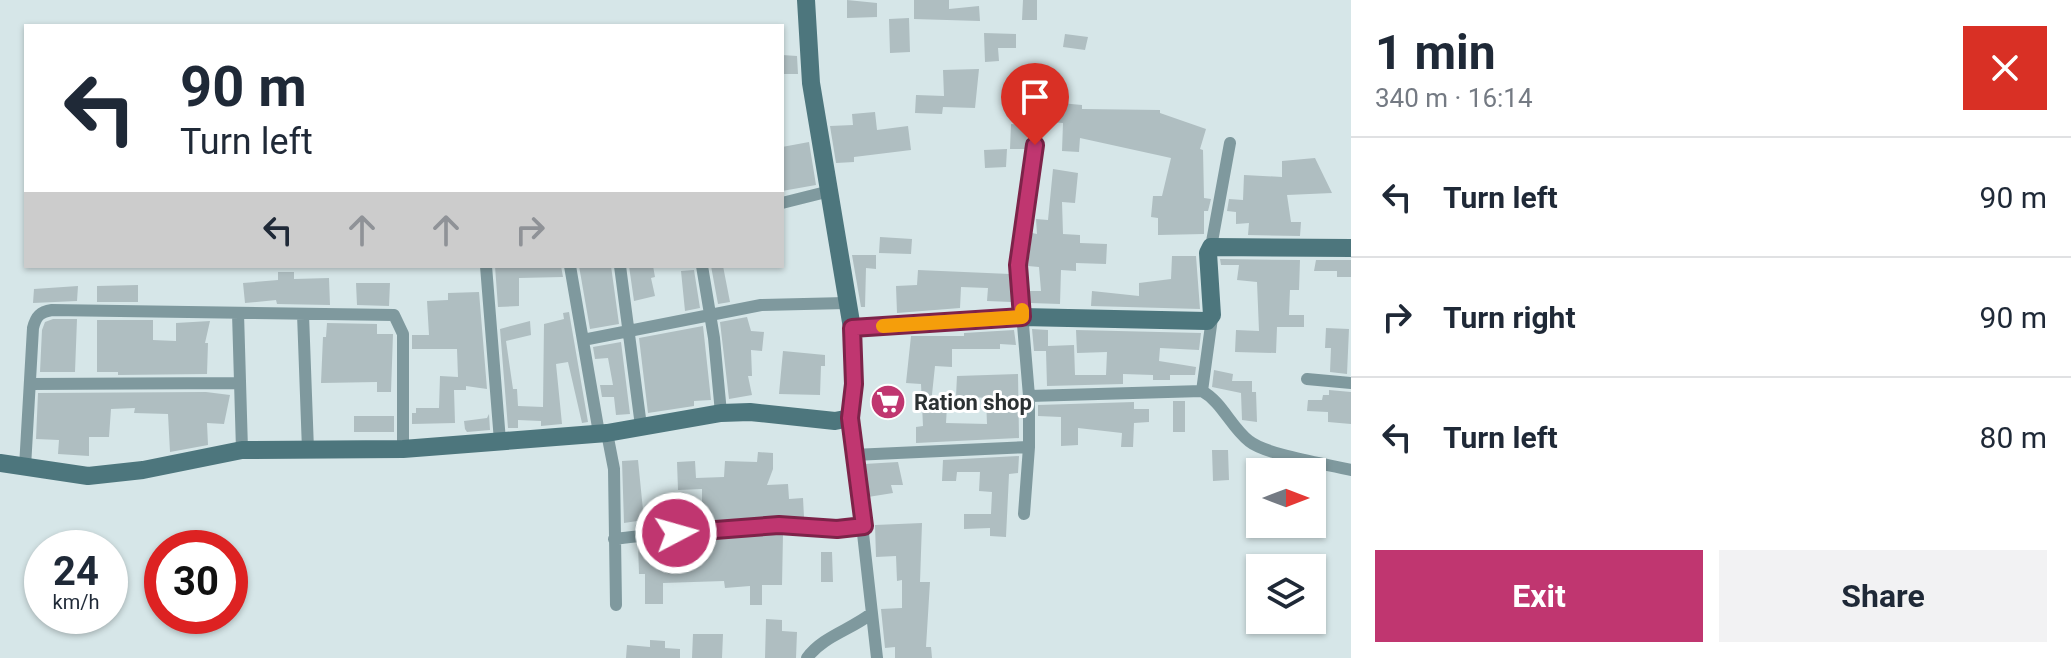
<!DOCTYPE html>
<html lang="en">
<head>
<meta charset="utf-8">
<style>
	:root { --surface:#fff; --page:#f2f2f3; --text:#1f2937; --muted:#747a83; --line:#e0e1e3; --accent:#c03670 }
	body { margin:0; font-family:Roboto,sans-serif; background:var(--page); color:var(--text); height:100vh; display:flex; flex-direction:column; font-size:30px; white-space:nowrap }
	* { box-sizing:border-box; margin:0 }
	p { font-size:26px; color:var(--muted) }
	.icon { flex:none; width:44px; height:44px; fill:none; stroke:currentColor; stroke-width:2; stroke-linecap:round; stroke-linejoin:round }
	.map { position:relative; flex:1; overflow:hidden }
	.panel { display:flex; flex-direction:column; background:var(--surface); width:720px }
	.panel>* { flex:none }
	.top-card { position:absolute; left:24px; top:24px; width:760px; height:244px; border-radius:0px; box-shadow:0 2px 6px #0004; background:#fff; color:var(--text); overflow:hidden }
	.needle { width:52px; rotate:90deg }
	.fabs { position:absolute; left:1246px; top:458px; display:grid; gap:16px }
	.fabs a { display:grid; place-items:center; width:80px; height:80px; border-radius:0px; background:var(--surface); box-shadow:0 2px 6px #0004; font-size:40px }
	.speed { position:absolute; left:24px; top:530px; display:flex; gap:16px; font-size:40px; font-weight:700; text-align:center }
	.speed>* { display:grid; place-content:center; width:104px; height:104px; border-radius:50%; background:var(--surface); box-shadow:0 2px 6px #0004; line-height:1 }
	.speed small { font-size:20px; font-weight:400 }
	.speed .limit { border:12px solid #d22; background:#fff; color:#111 }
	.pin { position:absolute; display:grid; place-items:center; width:68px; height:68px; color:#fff; margin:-82px -34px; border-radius:50% 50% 50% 0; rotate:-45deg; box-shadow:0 0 8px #0007 }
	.pin .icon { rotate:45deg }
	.me { position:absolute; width:88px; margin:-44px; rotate:84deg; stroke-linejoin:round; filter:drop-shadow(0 0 6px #0008) }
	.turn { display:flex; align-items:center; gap:28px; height:168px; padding:0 24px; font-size:36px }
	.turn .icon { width:104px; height:104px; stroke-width:2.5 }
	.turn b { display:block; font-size:56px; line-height:68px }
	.lanes { display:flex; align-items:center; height:76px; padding:0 24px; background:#0003; justify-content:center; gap:40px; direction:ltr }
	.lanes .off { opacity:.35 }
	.round { display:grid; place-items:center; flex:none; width:84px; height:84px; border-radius:0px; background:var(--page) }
	.summary { display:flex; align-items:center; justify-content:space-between; height:136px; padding:0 24px }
	h1 { font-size:48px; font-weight:700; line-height:60px }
	.button { display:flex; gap:16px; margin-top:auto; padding:16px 24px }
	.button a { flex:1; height:92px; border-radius:0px; background:var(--accent); color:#fff; font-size:32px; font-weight:700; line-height:92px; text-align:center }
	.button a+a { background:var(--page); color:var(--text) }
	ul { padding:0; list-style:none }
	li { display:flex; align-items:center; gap:24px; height:120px; padding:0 24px; border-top:2px solid var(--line) }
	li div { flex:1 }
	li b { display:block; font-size:30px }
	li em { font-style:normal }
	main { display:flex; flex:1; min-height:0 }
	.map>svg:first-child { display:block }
</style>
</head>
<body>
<main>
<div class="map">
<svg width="1351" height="658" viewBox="0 0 1351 658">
	<rect width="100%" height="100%" fill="#d6e6e8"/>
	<path fill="#afbec1" d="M847,0L877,3V17L847,18Z
		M914,0H949V9L979,6L980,21L914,19Z
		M1023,0H1037V20H1022Z
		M909,18L910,52L890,53L889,19Z
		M984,33L1016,34V48H998L999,61L985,62Z
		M1065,34L1088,37L1085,50L1063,47Z
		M782,55L797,56L798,74H782Z
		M979,69L975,108L943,107L942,114L915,113L916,95L944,96L943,70Z
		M1050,102L1082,105V109L1160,110V113L1206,129L1200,149L1203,150L1204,198L1211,199L1208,211H1204V234L1158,235V218L1151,217L1153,196H1162L1171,158L1080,138L1079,152L1062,151L1063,123L1049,122Z
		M875,112L877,130L908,126L911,150L854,157V162L836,163L830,126L853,125L852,114Z
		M1011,124L1029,125L1025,149H1010Z
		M809,142L816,185L782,191V147Z
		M1007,149L1006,167L985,168L984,150Z
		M1315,158L1332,193L1287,195L1291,222H1301L1300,236L1248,235L1249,223L1236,224V212L1227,211L1229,199L1243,200L1244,175L1282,177V161Z
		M1053,169L1078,173L1075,203L1062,202L1063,234L1080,235V243L1107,244L1106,264L1076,263V271L1061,270L1060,304L1030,303L1029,291H1041L1039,267L1028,266L1032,233L1037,234L1036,219L1048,220Z
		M880,237L912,239L911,254L879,253Z
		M852,255H876V269L866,268L865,307H861Z
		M1172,256H1196L1200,309L1091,306L1092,291L1139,296V283L1171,279Z
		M1220,259L1300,260L1299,290H1290L1289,315H1304V327H1277L1276,353L1235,352L1236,330L1259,331L1257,282L1237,280L1239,265H1221Z
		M1316,260H1351V277H1337V271H1314Z
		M495,266H561L563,277L519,278V306L498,307Z
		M579,266H611L619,324L590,329Z
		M629,266H653L655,277L651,278L655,296L634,301Z
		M711,266H723L730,302L718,304Z
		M694,270L700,308L685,311L681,271Z
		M918,270L1010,274L1012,302L987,301L988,288L961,287L960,308L897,313L896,286L917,285Z
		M278,272H294V279L329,278L330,305L277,304L276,300L245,303L243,283L278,280Z
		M356,283H390L389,306L357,305Z
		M138,285V302H97V286Z
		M78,286L77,301L33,303L34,289Z
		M479,292L487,389L466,386V390H454L455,423L412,424V413H416V408H439L440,376L458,377L457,349H412V335H429L427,301L448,300V293Z
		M569,312L588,422L582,423L568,362L556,364L562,424L541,426V421L518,420V428H508L500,329L530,321L531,335L506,341L513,389H517L518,406L543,407L544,324L564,319L563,313Z
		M747,317L751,331L764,332L762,351L751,350L752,376H748L752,395L729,399L720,322Z
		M53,319H77L75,372H40L42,330L45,322Z
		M97,320H153V340L176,341V323L210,321L205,343H208L207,374L118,375V372H97Z
		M327,323L377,324V334H393L391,392H377V382L321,383L323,337H326Z
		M703,326L711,400L694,401V406L648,413L639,338Z
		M1326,328L1349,329L1347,374L1330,372L1331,348H1325Z
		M1032,329L1048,330V346L1074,345L1075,375H1106L1107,352L1077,353L1076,330L1201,333L1199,350L1160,348L1159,361L1196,367L1195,375H1170V380H1153V375L1123,374V384L1047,386L1046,351H1034Z
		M1014,330L1016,345L1000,344V349H952V367L935,366L931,404L947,406L946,423L987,424L986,398L956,396L957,376L1018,374L1019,438L916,443V427L923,426L921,384L906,383L911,336H964V333Z
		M621,342L630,414L616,415L614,397H602L600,385H613L608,358L595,359L593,347Z
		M783,351L825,355V366H821L820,395L779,394Z
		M1214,370L1233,374L1232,381H1252V392H1256L1257,422L1242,420L1241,393L1212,387Z
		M1329,390L1351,392V424L1328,422V412L1307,411L1308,400H1322L1323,395H1329Z
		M206,392L230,395L224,424L207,423L208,445L170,452L168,414L134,413L135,408L111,409L109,437H89V456L58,454L59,440L36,439L38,393Z
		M1173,401H1185V432H1173Z
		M1134,402V409H1149V422L1134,423L1133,447H1121L1122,433L1078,428V445L1061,446V417L1038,416V405Z
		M489,414L490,430L467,432L465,429L464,421L487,418Z
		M354,416H394V432H354Z
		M1212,450H1228L1229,480L1213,481Z
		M758,452L773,453V469L767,485L788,484L789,499L803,498L804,517L686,522L685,516L702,514V489L678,490L677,462L695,461L696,478L724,477L725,461L757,462Z
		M1019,456L1018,473L1009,474L1006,537L990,536V528L964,529V514H991L992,492L979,491L980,472H957L956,481H942L943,460Z
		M638,460L644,520L624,523L622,461Z
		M898,462L903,485H891L893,493L868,497L864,464Z
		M922,523L920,582H930L926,647H931L932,658H895V647L885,648L881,609L902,608V580L897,581L896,556L876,557L875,525Z
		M783,534L782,585H762V605H750V586L725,588L724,581L663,583V604H645V574H639L638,545Z
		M821,552H832L833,582H821Z
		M766,619L782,620V631L797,632L796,658H765Z
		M693,634H723L722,658H692Z
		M650,640L665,641V648L680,649V658H626L627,645L650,647Z"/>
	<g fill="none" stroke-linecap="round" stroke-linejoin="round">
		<path stroke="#7f999e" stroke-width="12" d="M782,203L830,191
			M1211,247L1230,143
			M486,266L500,441
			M570,266L599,433
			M620,266L641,426
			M702,266L714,338L721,413
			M238,313L242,450
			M303,314L308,450
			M583,340L761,305L846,303
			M1307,379L1351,383
			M30,384L240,383
			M1202,391L1212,318
			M1029,396L1202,391C1222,402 1231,427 1249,441C1266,455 1327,464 1351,470
			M850,418L877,658
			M607,433L614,469L616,605
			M853,455L1029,447
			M25,467L33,328C36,316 40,312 52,310L394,315L403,334V449
			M1024,514L1029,447V396L1018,265L1041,102
			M614,539C668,533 722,526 776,525C806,525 834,528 864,526
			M807,658C823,636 851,630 872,613"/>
		<path stroke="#4d767d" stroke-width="18" d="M852,328L1022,317L1207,321L1212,315L1208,253L1211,247L1351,248
			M0,463L88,476L143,470L242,450L403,449L607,433L721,413L750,412L835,421L850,418L854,384L852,328L811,83L806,0"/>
	</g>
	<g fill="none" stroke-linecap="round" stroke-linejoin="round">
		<defs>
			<path id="route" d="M676,533L779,525L837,529L864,526L850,418L854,384L852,328L1022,317L1018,265L1035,145"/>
		</defs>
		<use href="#route" stroke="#7d2349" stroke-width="20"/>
		<use href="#route" stroke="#c03670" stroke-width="14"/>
		<path stroke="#f59e0b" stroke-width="14" d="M883,326L1022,317V310"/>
	</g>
	<defs>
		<symbol id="supermarket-disc" viewBox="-11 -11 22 22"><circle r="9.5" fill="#c03670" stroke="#fff"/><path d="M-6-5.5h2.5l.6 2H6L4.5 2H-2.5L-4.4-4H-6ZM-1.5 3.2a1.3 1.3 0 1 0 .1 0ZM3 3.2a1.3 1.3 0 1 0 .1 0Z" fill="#fff"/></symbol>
	</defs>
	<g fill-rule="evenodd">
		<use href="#supermarket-disc" x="868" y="382" width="40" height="40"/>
	</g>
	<g text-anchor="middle" stroke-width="6" stroke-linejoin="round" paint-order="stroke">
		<g font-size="22" font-weight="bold" fill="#2b3132" stroke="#fff" text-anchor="start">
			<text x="914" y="410">Ration shop</text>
		</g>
	</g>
</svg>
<div class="fabs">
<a><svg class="needle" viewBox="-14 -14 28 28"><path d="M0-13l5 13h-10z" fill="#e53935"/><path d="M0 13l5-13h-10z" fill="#747a83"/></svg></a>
<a><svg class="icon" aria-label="layers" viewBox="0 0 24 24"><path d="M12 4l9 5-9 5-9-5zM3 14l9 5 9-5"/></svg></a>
</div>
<div class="speed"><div>24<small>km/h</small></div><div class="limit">30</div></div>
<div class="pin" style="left:1035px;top:145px;background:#d93025"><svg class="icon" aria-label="arrive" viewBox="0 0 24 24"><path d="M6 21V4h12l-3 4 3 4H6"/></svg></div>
<svg class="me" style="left:676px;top:533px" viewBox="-20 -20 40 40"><circle r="17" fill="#c03670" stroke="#fff" stroke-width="3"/><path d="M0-11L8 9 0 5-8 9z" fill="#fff"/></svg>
<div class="top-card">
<div class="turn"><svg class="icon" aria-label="left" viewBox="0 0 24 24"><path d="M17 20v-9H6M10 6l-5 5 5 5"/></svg><div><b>90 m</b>Turn left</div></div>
<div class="lanes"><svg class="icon" aria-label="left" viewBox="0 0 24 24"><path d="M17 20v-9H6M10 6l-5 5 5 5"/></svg><svg class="icon off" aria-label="ahead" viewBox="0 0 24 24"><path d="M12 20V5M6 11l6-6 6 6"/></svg><svg class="icon off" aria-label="ahead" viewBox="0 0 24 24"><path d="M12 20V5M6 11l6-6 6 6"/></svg><svg class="icon off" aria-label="right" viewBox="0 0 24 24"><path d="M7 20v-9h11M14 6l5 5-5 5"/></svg></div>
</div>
</div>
<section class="panel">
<div class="summary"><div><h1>1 min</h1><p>340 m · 16:14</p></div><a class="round" style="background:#d93025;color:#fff"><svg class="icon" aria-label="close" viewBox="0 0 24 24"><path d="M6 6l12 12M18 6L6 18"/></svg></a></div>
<ul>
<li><svg class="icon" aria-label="left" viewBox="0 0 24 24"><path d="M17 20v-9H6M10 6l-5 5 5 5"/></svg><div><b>Turn left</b></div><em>90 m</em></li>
<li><svg class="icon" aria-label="right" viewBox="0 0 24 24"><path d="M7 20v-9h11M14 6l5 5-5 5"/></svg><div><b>Turn right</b></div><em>90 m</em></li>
<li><svg class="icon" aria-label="left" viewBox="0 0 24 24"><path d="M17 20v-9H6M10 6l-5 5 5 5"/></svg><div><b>Turn left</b></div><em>80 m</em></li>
</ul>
<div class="button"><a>Exit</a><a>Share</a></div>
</section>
</main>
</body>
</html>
